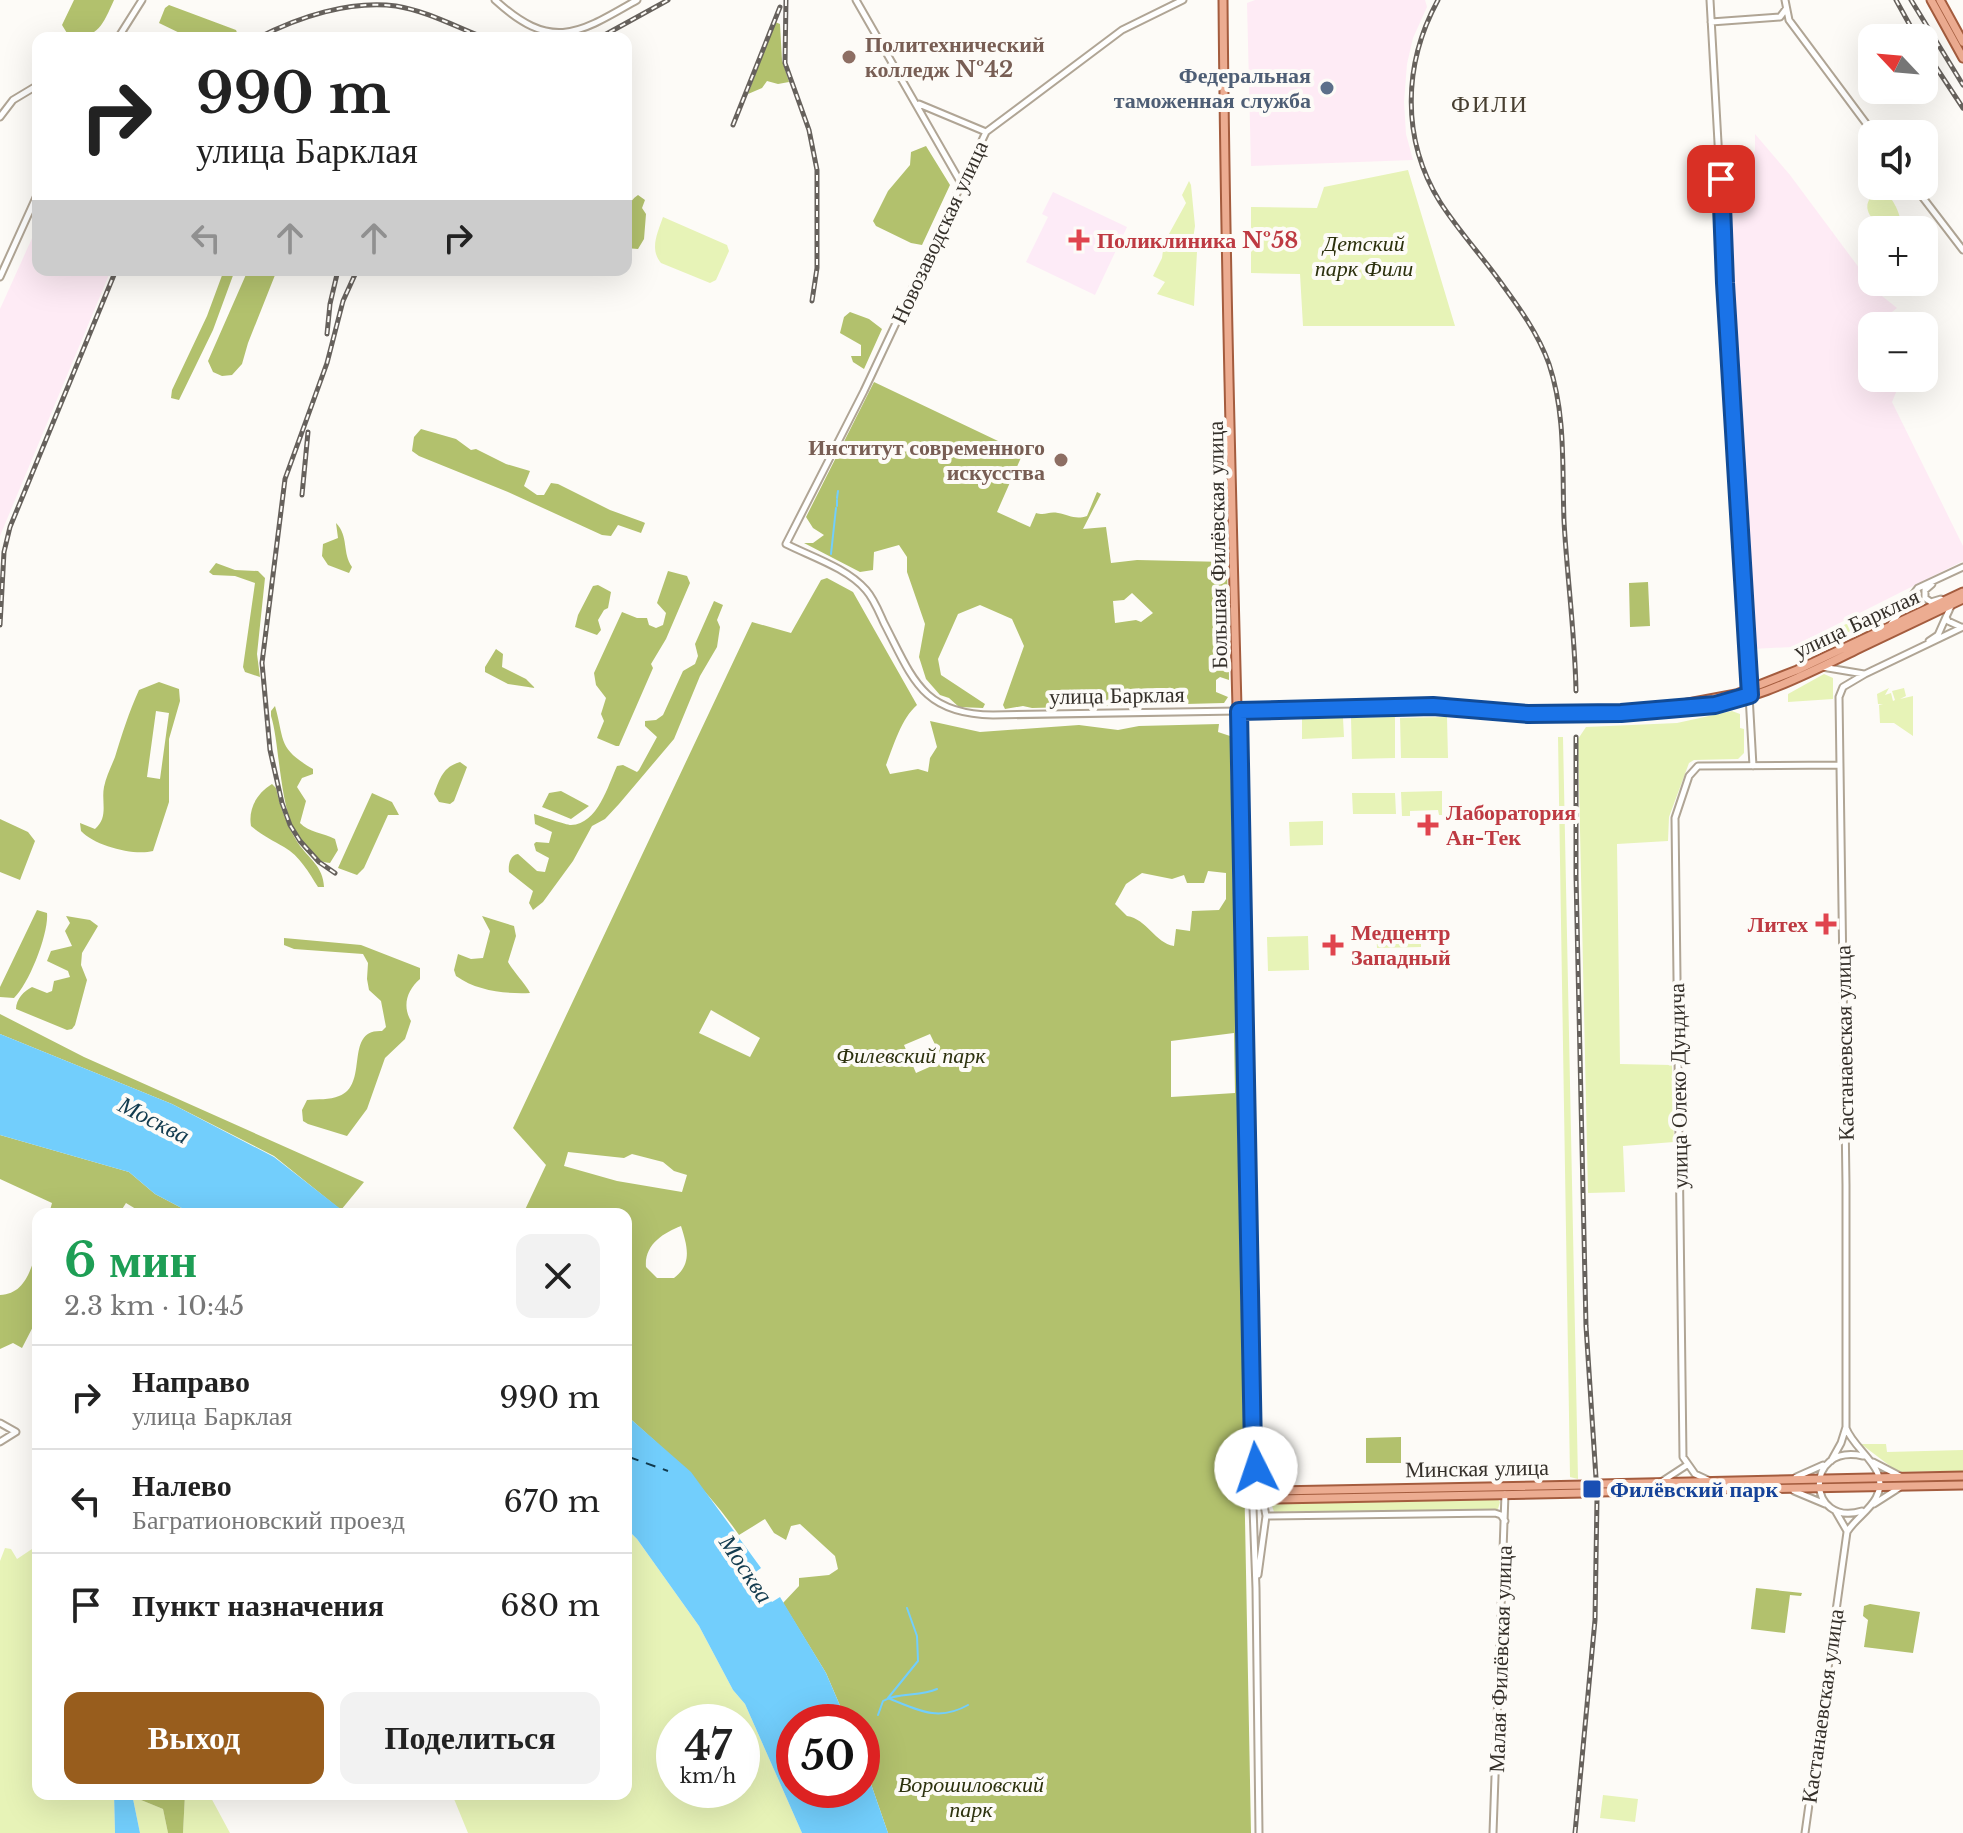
<!DOCTYPE html>
<html lang="ru">
<head>
<meta charset="utf-8">
<style>
	:root { --surface:#fff; --page:#f2f2f2; --text:#222; --muted:#767676; --line:#e0e0e0; --accent:#985d1d }
	body { margin:0; font-family:"Libre Baskerville",serif; background:var(--page); color:var(--text); height:100vh; display:flex; flex-direction:column; font-size:30px; white-space:nowrap }
	* { box-sizing:border-box; margin:0 }
	p { font-size:26px; color:var(--muted) }
	.icon { flex:none; width:44px; height:44px; fill:none; stroke:currentColor; stroke-width:2; stroke-linecap:round; stroke-linejoin:round }
	.map { position:relative; flex:1; overflow:hidden }
	.details { position:absolute; left:32px; top:1208px; width:600px; height:592px; display:flex; flex-direction:column; background:var(--surface); border-radius:16px; box-shadow:0 8px 32px #0002 }
	.details>* { flex:none }
	.top-card { position:absolute; left:32px; top:32px; width:600px; height:244px; border-radius:16px; box-shadow:0 8px 32px #0002; background:#fff; color:var(--text); overflow:hidden }
	.needle { width:52px; rotate:296deg }
	.fabs { position:absolute; left:1858px; top:24px; display:grid; gap:16px }
	.fabs a { display:grid; place-items:center; width:80px; height:80px; border-radius:16px; background:var(--surface); box-shadow:0 8px 32px #0002; font-size:40px }
	.speed { position:absolute; left:656px; top:1704px; display:flex; gap:16px; font-size:40px; font-weight:700; text-align:center }
	.speed>* { display:grid; place-content:center; width:104px; height:104px; border-radius:50%; background:var(--surface); box-shadow:0 8px 32px #0002; line-height:1 }
	.speed small { font-size:20px; font-weight:400 }
	.speed .limit { border:12px solid #d22; background:#fff; color:#111 }
	.pin { position:absolute; display:grid; place-items:center; width:68px; height:68px; color:#fff; margin:-34px; border-radius:16px; box-shadow:0 4px 12px #0006 }
	.me { position:absolute; width:88px; margin:-44px; rotate:356deg; stroke-linejoin:round; filter:drop-shadow(0 0 6px #0008) }
	.turn { display:flex; align-items:center; gap:28px; height:168px; padding:0 32px; font-size:36px }
	.turn .icon { width:104px; height:104px; stroke-width:2.5 }
	.turn b { display:block; font-size:56px; line-height:68px }
	.lanes { display:flex; align-items:center; height:76px; padding:0 32px; background:#0003; justify-content:center; gap:40px; direction:ltr }
	.lanes .off { opacity:.35 }
	.round { display:grid; place-items:center; flex:none; width:84px; height:84px; border-radius:16px; background:var(--page) }
	.overview { display:flex; align-items:center; justify-content:space-between; height:136px; padding:0 32px }
	h1 { font-size:48px; font-weight:700; line-height:60px; color:#1e9e55 }
	.action { display:flex; gap:16px; margin-top:auto; padding:16px 32px }
	.action a { flex:1; height:92px; border-radius:16px; background:var(--accent); color:#fff; font-size:32px; font-weight:700; line-height:92px; text-align:center }
	.action a+a { background:var(--page); color:var(--text) }
	ul { padding:0; list-style:none }
	li { display:flex; align-items:center; gap:24px; height:104px; padding:0 32px; border-top:2px solid var(--line) }
	li div { flex:1 }
	li b { display:block; font-size:30px }
	li em { font-style:normal }
	.map>svg:first-child { display:block }
</style>
</head>
<body>
<div class="map">
<svg width="1963" height="1833" viewBox="0 0 1963 1833">
	<rect width="100%" height="100%" fill="#fdfbf7"/>
	<path fill="#feebf5" d="M1255,0H1425L1427,7L1413,38L1407,64L1404,102L1406,134L1413,160L1251,166L1247,3Z
		M1755,134L1790,175L1877,292L1897,308L1888,315L1887,326H1872V340L1864,341L1865,349L1872,353V378H1902L1892,402L1963,546V561L1792,647L1752,649L1727,163L1744,161L1755,151Z
		M38,225V270H111L0,536V309Z"/>
	<path fill="#fdebf7" d="M1053,192L1127,227L1095,295L1026,262L1048,217L1042,214Z"/>
	<path fill="#e7f3b7" fill-rule="evenodd" d="M1408,170L1455,326H1303L1300,274L1251,273V207L1317,208L1324,187Z
		M1189,181L1191,185L1195,226L1193,239L1197,252L1194,306L1157,294L1165,282L1153,276L1162,258L1164,243L1186,203L1182,195Z
		M1881,190C1892,195 1900,212 1901,224L1896,229C1873,227 1853,204 1881,190Z
		M663,217L727,245L729,251L716,280L710,283L661,263C649,249 658,232 663,217Z
		M1897,599L1900,604L1889,618L1829,647L1842,626Z
		M1824,674L1833,678V699L1788,702V694Z
		M1889,688L1885,695L1891,693L1893,701L1895,700L1892,691L1904,688L1906,696L1900,699L1913,696V736L1894,723H1880L1879,705L1883,704H1878L1877,694Z
		M1732,711L1740,714V728L1744,729V753L1738,759L1694,760L1689,763L1669,817L1668,841L1617,844L1620,1064L1672,1065L1674,1142L1623,1146L1625,1192L1588,1193L1578,739L1586,727L1677,723Z
		M1395,717V758L1352,759L1351,718Z
		M1447,717L1448,758H1401L1400,718Z
		M1343,718L1344,737L1302,739V719Z
		M1558,737H1563L1578,1479L1570,1477Z
		M1442,791V815H1439L1438,810L1410,811V816H1402L1401,792Z
		M1352,793H1395L1396,814H1353Z
		M1323,821V845L1290,846L1289,822Z
		M1421,927V947L1377,948L1376,928Z
		M1308,936L1309,970L1268,971L1267,937Z
		M1861,1444H1886L1887,1452L1963,1450V1471L1898,1472Z
		M1496,1497L1500,1502L1498,1509L1494,1510L1274,1512L1271,1503Z
		M626,1528L637,1539L699,1626L733,1690L745,1704L802,1833H468L452,1794H626ZM674,1722H742V1790H674Z
		M38,1545V1794H114L115,1833H0V1561L5,1548L11,1549L17,1559Z
		M132,1794H146L141,1800L163,1809L168,1833H140Z
		M185,1794H209L230,1833H183Z
		M1603,1795L1638,1799L1635,1822L1600,1818Z"/>
	<path fill="#b2c16d" fill-rule="evenodd" d="M74,0H114C103,24 99,38 70,38L62,25Z
		M169,5L236,30L239,38H190L159,23L165,8Z
		M775,22L780,24L782,60L789,82L778,84L767,81L762,88L748,94Z
		M926,146L950,185L922,245L911,243L876,226L873,221L888,191L910,165L911,152Z
		M638,195L645,200L642,208L646,214L644,239L638,249L626,248C626,230 621,206 638,195Z
		M224,270H235L213,330L179,400L171,398L172,390L207,316Z
		M248,270H277L248,343L242,364L232,375L222,376L213,372L208,361Z
		M850,312L869,319L882,329L864,369L853,362L851,356H861V345L840,333L844,317Z
		M874,382L1023,453L997,512L1030,527L1036,513C1046,516 1048,511 1058,513C1069,515 1075,520 1087,516L1097,492L1101,494L1083,529L1106,527L1111,563L1137,560L1227,562L1229,680L1220,677L1216,680V692L1228,697L1224,703L1032,708L1023,706L1005,709L1003,705L1024,646L1012,619L980,605L958,614L938,659L941,675L985,704L983,708L959,707L949,698L940,695L926,679L919,657L925,624L907,572V557L899,545L874,552L873,570L860,572L804,543H813L824,535L813,528L806,517ZM1132,593L1153,613L1141,622L1136,620L1115,623L1113,601L1124,600Z
		M421,429L456,439L471,450L476,449L506,464L530,471L524,486L537,495H544L551,483L558,484L610,510L643,522L645,523L641,533L618,525L611,536L602,535L508,492L419,456L412,451L414,437Z
		M336,523C349,536 342,553 352,567L349,573L328,565L322,556L323,544L338,538Z
		M216,563L235,570L258,571L265,578L257,654L260,677L245,672L243,667L255,583L235,576L213,575L209,572Z
		M668,571L687,576L690,583L666,639L651,664L653,668L619,746H616L597,738L604,721L601,714L606,698L596,685L594,673L622,612L637,618H647L649,625L656,628L663,625L666,613L657,603Z
		M827,578L853,592L917,705C901,719 894,745 886,765L890,774L918,769L928,772L930,758L937,747L930,721L980,732L1079,725L1118,730L1139,726L1219,724L1218,732L1230,736L1251,1833H888L862,1758V1722H847L826,1673L783,1603L799,1586V1578L829,1575L838,1569L835,1556L800,1524L791,1526L786,1540L774,1533L765,1519L739,1535C707,1489 668,1452 626,1415V1214H523L546,1165L513,1128L752,622L791,633L821,580ZM1208,871L1226,873V899L1219,910L1192,911L1190,931L1176,929L1174,946C1155,943 1147,919 1127,916L1115,904L1126,884L1142,873L1172,879L1184,875L1187,883H1204ZM711,1010L760,1038L750,1057L699,1033ZM1234,1033L1235,1093L1171,1097V1041ZM930,1034L943,1061L916,1073L904,1045ZM568,1152L624,1158L632,1154L663,1162L674,1171L687,1175L682,1192L617,1181L564,1166ZM681,1226C687,1245 693,1264 674,1278H657L646,1267C644,1245 663,1233 681,1226Z
		M1648,582L1650,626L1630,627L1629,583Z
		M598,585L611,592L608,608L604,610L598,620L601,630L597,635L575,627L578,615L593,586Z
		M714,601L723,605L717,620L720,627L717,647L700,676L674,739L619,804L605,819L592,826L573,861L543,902L533,910L529,903L533,891L509,872C508,865 510,855 518,854L537,871L545,872L549,858L536,851L534,844L536,842L549,843L552,832L535,824L534,814C541,816 566,825 571,825C598,824 608,785 617,766L623,765L637,772L639,770L657,737L645,726V721L656,720L663,715L683,671L695,664L698,656L695,644Z
		M496,649L503,654L502,667L526,679L535,688L508,684L485,672V667Z
		M159,682L179,689L180,701L169,739V802L153,851C134,856 95,846 81,831L80,823L95,829C109,817 101,802 104,787C106,777 111,767 115,757C122,734 129,712 139,690ZM156,711L169,713L160,779L147,777Z
		M275,706C285,741 277,748 313,769V774L302,778L297,787L306,801L300,823C308,832 324,833 335,839L338,850L330,863C277,858 283,753 271,716V711Z
		M460,762L467,767L454,801L450,804L439,802L434,794C440,778 443,767 460,762Z
		M272,784L276,788C280,807 287,826 298,843C309,859 323,866 324,887H318C309,873 300,856 284,847C272,840 262,835 251,826C248,809 257,793 272,784Z
		M561,791L589,806L571,819L542,807L549,793Z
		M372,793L392,802L399,815H388L364,868L357,875L338,868Z
		M0,819L28,832L35,841L20,880L0,872Z
		M37,910L47,913C49,933 29,984 14,998L0,997V987Z
		M66,916L90,920L98,926L82,953L81,965L87,980L75,1025L72,1029L67,1030L16,1009C16,999 24,991 32,987L47,993L52,991L54,981L70,977L68,971L47,961L51,951L72,946L65,931L70,923Z
		M482,916L514,926L516,936L508,962C513,971 528,987 530,993C505,994 477,991 456,976L454,970L458,954L471,959L483,958L490,931Z
		M284,938L361,945L420,968V979C407,990 402,1006 411,1021L405,1039L385,1058L367,1109L347,1136L308,1124L303,1121L302,1110L307,1100C317,1099 330,1100 339,1096C370,1085 343,1029 382,1031L386,1027L381,1001L369,990L367,979L368,963L363,954L294,949L284,945Z
		M0,1014L84,1057L364,1182L341,1210L274,1156L172,1104L0,1034Z
		M0,1135L129,1172L155,1194L193,1214H144L126,1203L119,1214H49L52,1203L0,1179Z
		M38,1247V1317L22,1348L13,1343L0,1349V1295C26,1294 31,1268 38,1247Z
		M1401,1437V1463H1366V1438Z
		M1756,1588L1802,1593L1801,1596L1790,1595L1785,1633L1751,1629Z
		M1870,1604L1920,1612L1913,1653L1864,1647L1868,1620L1863,1616L1864,1606Z
		M146,1794H185L183,1833H168L163,1809L141,1800Z"/>
	<path fill="#72cefc" d="M0,1034L172,1104L274,1157L347,1214H193L155,1194L129,1172L0,1135Z
		M626,1415L691,1472L761,1568L753,1574L772,1602L780,1597L826,1673L847,1722H794V1790H862V1758L888,1833H802L745,1704L733,1690L699,1626L637,1539L626,1528Z
		M114,1794H132L140,1833H115Z"/>
	<g fill="none" stroke-linecap="round" stroke-linejoin="round">
		<path stroke="#72cefc" stroke-width="2" d="M837,498L838,491
			M837,506V500
			M831,554L836,508
			M907,1608L917,1636L918,1661L888,1698C918,1710 938,1722 968,1705
			M878,1715L883,1701C898,1692 920,1697 937,1689"/>
		<path stroke="#123b4e" stroke-width="2" stroke-dasharray="10 8" stroke-linecap="butt" d="M629,1457L668,1471"/>
		<defs>
			<path id="minor" d="M495,0C552,52 578,34 637,0
				M856,0L961,183
				M1183,0L1122,30L986,132L864,391L786,544C812,557 847,568 866,590C874,599 879,612 884,623C913,679 922,714 993,715L1238,711
				M1710,0L1753,766
				M1785,0L1789,20L1874,134
				M1711,22L1780,17L1786,9
				M118,38L142,0
				M919,104L986,132
				M0,117L13,100L38,85
				M1914,186L1963,250
				M0,277L38,193
				M1932,584L1925,590V598L1931,602L1941,599
				M1952,604L1946,617L1948,621L1961,627
				M1891,624L1918,588L1963,567
				M1929,641L1938,635L1946,617
				M1822,667L1864,674
				M0,1423L16,1432L0,1442
				M1831,1461L1841,1443L1846,1427V1185L1839,697L1843,687L1865,674L1963,627
				M1873,1462L1900,1476
				M1796,1477L1823,1465
				M1708,1480L1695,1474L1683,1457L1675,818L1689,776L1698,766L1840,765
				M1252,1481L1256,1588L1259,1833
				M1661,1482L1687,1465
				M1794,1491L1825,1504
				M1874,1504L1899,1488
				M1862,1511C1807,1528 1803,1443 1863,1456
				M1836,1512L1847,1531
				M1266,1516L1495,1513L1501,1515L1505,1521
				M1258,1575L1266,1516L1259,1478
				M1493,1833L1505,1494
				M1805,1833L1847,1532C1855,1519 1869,1511 1876,1498C1892,1469 1855,1452 1846,1428"/>
			<path id="major" d="M1223,0C1227,478 1247,956 1253,1434C1253,1454 1247,1481 1261,1497L1276,1499L1585,1493
				M1931,0L1963,58
				M1940,0L1963,42
				M1681,708C1744,708 1807,674 1862,647C1896,631 1929,615 1963,599
				M1239,711L1433,706L1519,714H1565
				M1578,714L1640,712L1736,694L1797,670L1963,592
				M1255,1462L1259,1478L1274,1491L1585,1485
				M1599,1484L1963,1476
				M1599,1492L1963,1485"/>
		</defs>
		<use href="#minor" stroke="#b0a595" stroke-width="9"/>
		<use href="#major" stroke="#a45c3e" stroke-width="11"/>
		<use href="#minor" stroke="#fff" stroke-width="5"/>
		<use href="#major" stroke="#ecac91" stroke-width="7"/>
		<defs>
			<path id="rail" d="M786,0L785,63L809,130L817,170V268L812,301
				M1438,0C1403,64 1401,139 1440,202C1458,230 1480,254 1499,280C1518,306 1538,333 1549,364C1566,415 1562,468 1564,521C1567,577 1575,634 1576,691
				M1896,0L1917,38
				M1911,0L1963,85
				M258,38C298,17 350,0 396,6C427,11 456,27 485,38
				M599,38L668,0
				M1924,49L1963,108
				M733,125L780,7
				M327,334L330,304L338,270
				M302,495L308,432
				M0,625L4,552L10,527L116,270
				M1576,737V876L1586,1326L1596,1478
				M335,873L319,862L300,841L290,825L282,803L270,750L262,663L285,479L327,363L343,301L357,270
				M1575,1833L1595,1620L1597,1499"/>
		</defs>
		<use href="#rail" stroke="#66615c" stroke-width="5"/>
		<use href="#rail" stroke="#fdfbf7" stroke-width="2" stroke-dasharray="6" stroke-linecap="butt"/>
		<defs>
			<path id="major-bridge" d="M1565,714H1578
				M1585,1485L1599,1484
				M1585,1493L1599,1492"/>
		</defs>
		<use href="#major-bridge" stroke="#a45c3e" stroke-width="11" stroke-linecap="butt"/>
		<use href="#major-bridge" stroke="#ecac91" stroke-width="7"/>
	</g>
	<g fill="none" stroke-linecap="round" stroke-linejoin="round">
		<defs>
			<path id="route" d="M1256,1468L1253,1450L1239,711L1433,706L1528,714L1621,713L1715,705L1750,695L1725,283L1721,179"/>
		</defs>
		<use href="#route" stroke="#114b97" stroke-width="20"/>
		<use href="#route" stroke="#1a73e8" stroke-width="14"/>
	</g>
	<g fill="#8d6e63" stroke="#fdfbf7" stroke-width="3">
		<circle cx="849" cy="57" r="8"/>
		<circle cx="1061" cy="460" r="8"/>
	</g>
	<circle fill="#5c6f8a" stroke="#fdfbf7" stroke-width="3" cx="1327" cy="88" r="8"/>
	<g fill="#e0444e" stroke="#fdfbf7" stroke-width="3">
		<path d="M1075 228h8v8h8v8h-8v8h-8v-8h-8v-8h8z"/>
		<path d="M1424 813h8v8h8v8h-8v8h-8v-8h-8v-8h8z"/>
		<path d="M1822 912h8v8h8v8h-8v8h-8v-8h-8v-8h8z"/>
		<path d="M1329 933h8v8h8v8h-8v8h-8v-8h-8v-8h8z"/>
	</g>
	<rect fill="#1a4fb4" stroke="#fdfbf7" stroke-width="3" x="1582" y="1479" width="20" height="20" rx="4"/>
	<g text-anchor="middle" stroke-width="8" stroke-linejoin="round" paint-order="stroke">
		<g font-size="22" font-weight="bold" fill="#785e54" stroke="#fdfbf7" text-anchor="start">
			<text x="865" y="52">Политехнический<tspan x="865" dy="25">колледж №42</tspan></text>
			<text x="1045" y="455" text-anchor="end">Институт современного<tspan x="1045" dy="25">искусства</tspan></text>
		</g>
		<g font-size="22" font-weight="bold" fill="#4e5e75" stroke="#fdfbf7" text-anchor="end">
			<text x="1311" y="83">Федеральная<tspan x="1311" dy="25">таможенная служба</tspan></text>
		</g>
		<g font-size="22" fill="#35302a" stroke="#fdfbf7">
			<text transform="translate(939 232) rotate(-65)" y="8">Новозаводская улица</text>
			<text transform="translate(1217 545) rotate(-91)" y="8">Большая Филёвская улица</text>
			<text transform="translate(1856 623) rotate(-25)" y="8">улица Барклая</text>
			<text transform="translate(1117 695) rotate(-1)" y="8">улица Барклая</text>
			<text transform="translate(1844 1043) rotate(-91)" y="8">Кастанаевская улица</text>
			<text transform="translate(1678 1086) rotate(-91)" y="8">улица Олеко Дундича</text>
			<text transform="translate(1477 1468) rotate(-1)" y="8">Минская улица</text>
			<text transform="translate(1500 1659) rotate(-88)" y="8">Малая Филёвская улица</text>
			<text transform="translate(1822 1706) rotate(-82)" y="8">Кастанаевская улица</text>
		</g>
		<g font-size="22" font-weight="bold" fill="#be3a42" stroke="#fdfbf7" text-anchor="start">
			<text x="1097" y="248">Поликлиника №58</text>
			<text x="1446" y="820">Лаборатория<tspan x="1446" dy="25">Ан-Тек</tspan></text>
			<text x="1808" y="932" text-anchor="end">Литех</text>
			<text x="1351" y="940">Медцентр<tspan x="1351" dy="25">Западный</tspan></text>
		</g>
		<g font-size="22" font-style="italic" fill="#2c310d" stroke="#fdfbf7">
			<text x="1364" y="251">Детский<tspan x="1364" dy="25">парк Фили</tspan></text>
			<text x="911" y="1063">Филевский парк</text>
			<text x="971" y="1792">Ворошиловский<tspan x="971" dy="25">парк</tspan></text>
		</g>
		<g font-size="22" font-weight="bold" fill="#164399" stroke="#fdfbf7" text-anchor="start">
			<text x="1610" y="1497">Филёвский парк</text>
		</g>
		<g font-size="24" letter-spacing="2" fill="#483f31" stroke="#fdfbf7">
			<text x="1490" y="112">ФИЛИ</text>
		</g>
		<g font-size="24" font-style="italic" fill="#123b4e" stroke="#fdfbf7">
			<text transform="translate(154 1120) rotate(27)" y="8">Москва</text>
			<text transform="translate(746 1569) rotate(56)" y="8">Москва</text>
		</g>
	</g>
</svg>
<div class="fabs">
<a><svg class="needle" viewBox="-14 -14 28 28"><path d="M0-13l5 13h-10z" fill="#e53935"/><path d="M0 13l5-13h-10z" fill="#767676"/></svg></a>
<a><svg class="icon" aria-label="sound" viewBox="0 0 24 24"><path d="M4 9h4l5-4v14l-5-4H4zM17 9q2 3 0 6"/></svg></a>
<a>+</a>
<a>−</a>
</div>
<div class="speed"><div>47<small>km/h</small></div><div class="limit">50</div></div>
<div class="pin" style="left:1721px;top:179px;background:#d93025"><svg class="icon" aria-label="arrive" viewBox="0 0 24 24"><path d="M6 21V4h12l-3 4 3 4H6"/></svg></div>
<svg class="me" style="left:1256px;top:1468px" viewBox="-20 -20 40 40"><circle r="19" fill="#fff"/><path d="M0-13L10 11 0 6-10 11z" fill="#1a73e8"/></svg>
<div class="top-card">
<div class="turn"><svg class="icon" aria-label="right" viewBox="0 0 24 24"><path d="M7 20v-9h11M14 6l5 5-5 5"/></svg><div><b>990 m</b>улица Барклая</div></div>
<div class="lanes"><svg class="icon off" aria-label="left" viewBox="0 0 24 24"><path d="M17 20v-9H6M10 6l-5 5 5 5"/></svg><svg class="icon off" aria-label="ahead" viewBox="0 0 24 24"><path d="M12 20V5M6 11l6-6 6 6"/></svg><svg class="icon off" aria-label="ahead" viewBox="0 0 24 24"><path d="M12 20V5M6 11l6-6 6 6"/></svg><svg class="icon" aria-label="right" viewBox="0 0 24 24"><path d="M7 20v-9h11M14 6l5 5-5 5"/></svg></div>
</div>
<section class="details">
<div class="overview"><div><h1>6 мин</h1><p>2.3 km · 10:45</p></div><a class="round"><svg class="icon" aria-label="close" viewBox="0 0 24 24"><path d="M6 6l12 12M18 6L6 18"/></svg></a></div>
<ul>
<li><svg class="icon" aria-label="right" viewBox="0 0 24 24"><path d="M7 20v-9h11M14 6l5 5-5 5"/></svg><div><b>Направо</b><p>улица Барклая</p></div><em>990 m</em></li>
<li><svg class="icon" aria-label="left" viewBox="0 0 24 24"><path d="M17 20v-9H6M10 6l-5 5 5 5"/></svg><div><b>Налево</b><p>Багратионовский проезд</p></div><em>670 m</em></li>
<li><svg class="icon" aria-label="arrive" viewBox="0 0 24 24"><path d="M6 21V4h12l-3 4 3 4H6"/></svg><div><b>Пункт назначения</b></div><em>680 m</em></li>
</ul>
<div class="action"><a>Выход</a><a>Поделиться</a></div>
</section>
</div>
</body>
</html>
